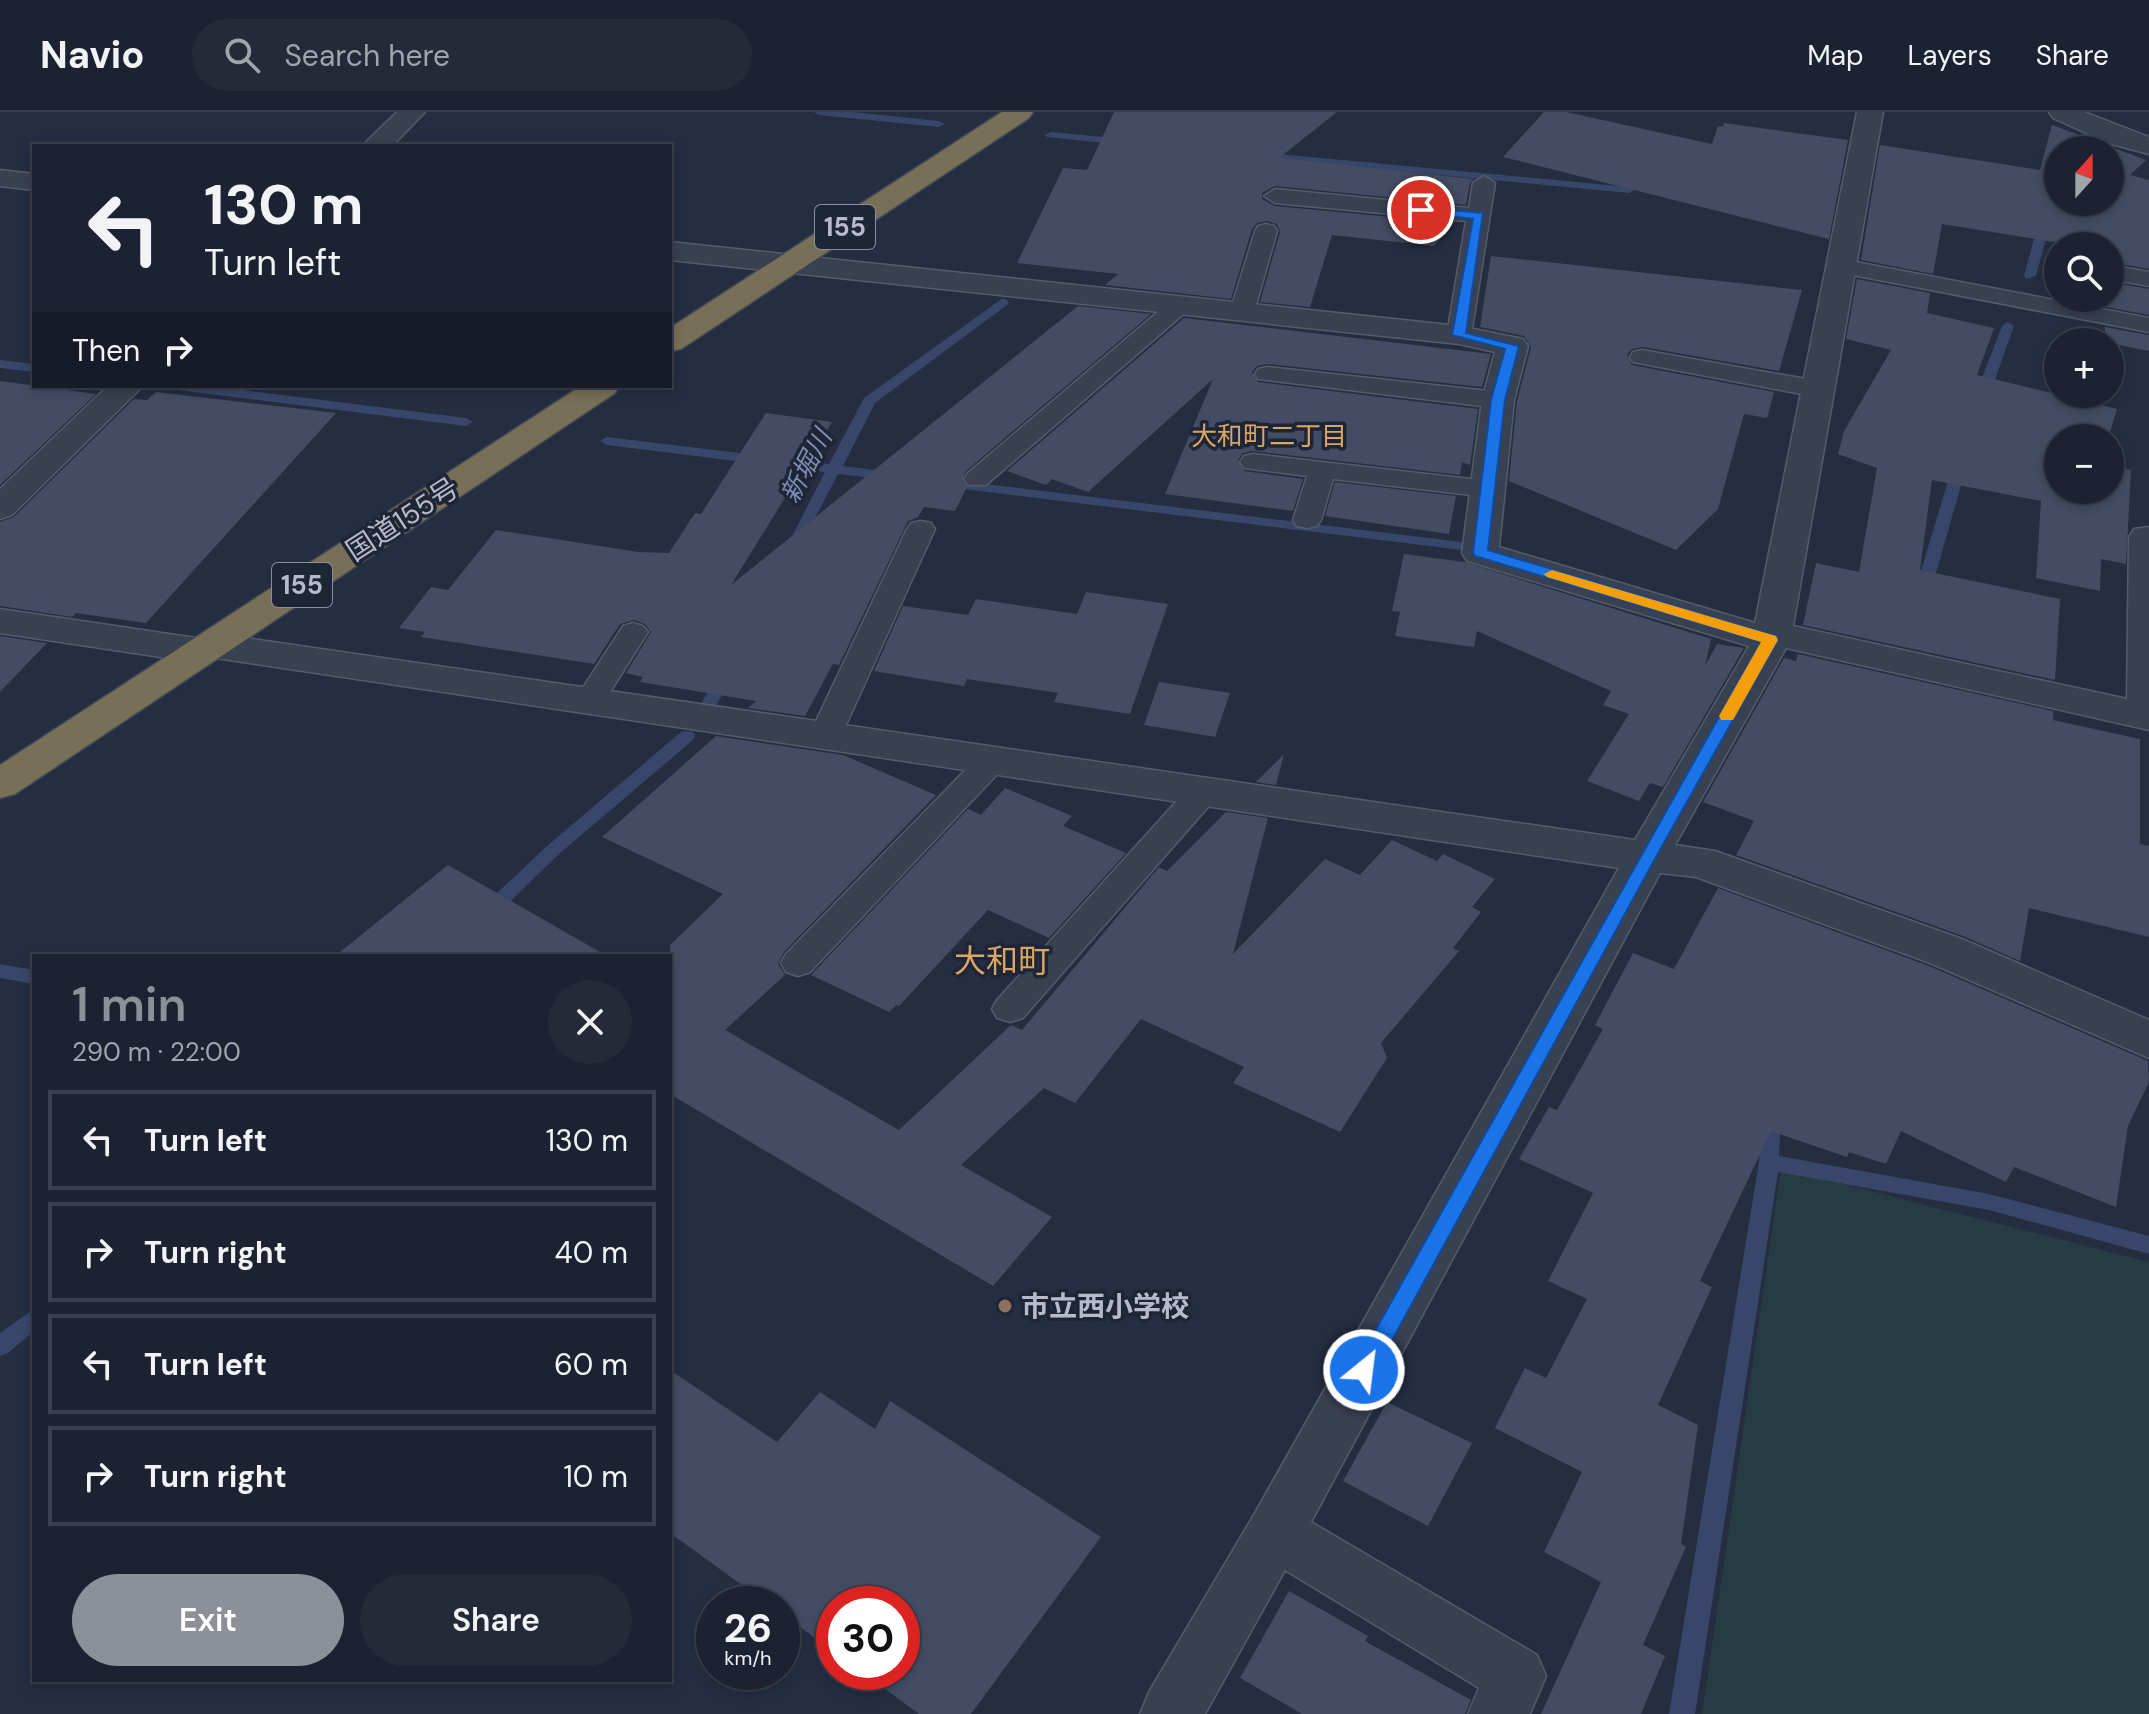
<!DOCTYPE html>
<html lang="en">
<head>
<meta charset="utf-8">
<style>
	:root { --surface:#1c2231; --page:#252a39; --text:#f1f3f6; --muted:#a0a4ab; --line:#3a3f4d; --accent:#8c9099 }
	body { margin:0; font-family:"DM Sans","Noto Sans JP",sans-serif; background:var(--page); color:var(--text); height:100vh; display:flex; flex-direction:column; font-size:30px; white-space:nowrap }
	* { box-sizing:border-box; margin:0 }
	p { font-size:26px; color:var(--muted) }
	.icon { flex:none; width:44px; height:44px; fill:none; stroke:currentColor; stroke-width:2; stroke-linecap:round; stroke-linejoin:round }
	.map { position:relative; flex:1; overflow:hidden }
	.side { position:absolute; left:32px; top:842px; width:640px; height:728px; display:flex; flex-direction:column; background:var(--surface); border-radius:0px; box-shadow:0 4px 12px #0003,0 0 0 2px var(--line) }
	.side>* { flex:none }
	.banner { position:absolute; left:32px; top:32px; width:640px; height:244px; border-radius:0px; box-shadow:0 4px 12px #0003,0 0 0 2px var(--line); background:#1c2231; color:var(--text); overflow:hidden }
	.needle { width:52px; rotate:21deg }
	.tools { position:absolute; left:2044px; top:24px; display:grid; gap:16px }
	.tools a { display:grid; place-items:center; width:80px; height:80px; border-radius:50%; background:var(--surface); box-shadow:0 4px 12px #0003,0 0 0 2px var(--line); font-size:40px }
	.speed { position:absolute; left:696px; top:1474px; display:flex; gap:16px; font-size:40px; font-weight:700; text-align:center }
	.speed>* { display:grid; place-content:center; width:104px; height:104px; border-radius:50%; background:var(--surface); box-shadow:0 4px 12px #0003,0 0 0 2px var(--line); line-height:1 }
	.speed small { font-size:20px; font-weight:400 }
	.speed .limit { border:12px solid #d22; background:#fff; color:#111 }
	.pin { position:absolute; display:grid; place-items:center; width:68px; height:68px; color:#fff; margin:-34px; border:4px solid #fff; border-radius:50%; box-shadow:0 2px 8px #0007 }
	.me { position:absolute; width:88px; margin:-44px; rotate:29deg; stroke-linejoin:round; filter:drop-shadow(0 0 6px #0008) }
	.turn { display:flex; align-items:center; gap:28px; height:168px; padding:0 40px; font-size:36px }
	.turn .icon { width:104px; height:104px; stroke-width:2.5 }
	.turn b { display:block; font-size:56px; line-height:68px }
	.then { display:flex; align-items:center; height:76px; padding:0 40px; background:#0003; gap:16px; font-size:30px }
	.round { display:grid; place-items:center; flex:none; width:84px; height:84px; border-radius:42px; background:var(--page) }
	.overview { display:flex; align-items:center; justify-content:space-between; height:136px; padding:0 40px }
	h1 { font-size:48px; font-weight:600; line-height:60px; color:var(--accent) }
	.cta { display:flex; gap:16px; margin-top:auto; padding:16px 40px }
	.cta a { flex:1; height:92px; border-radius:48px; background:var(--accent); color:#fff; font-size:32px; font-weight:600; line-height:92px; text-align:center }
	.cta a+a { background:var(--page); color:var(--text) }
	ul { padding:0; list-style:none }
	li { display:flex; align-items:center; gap:24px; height:100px; margin:0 16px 12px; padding:0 24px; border:4px solid var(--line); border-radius:0px }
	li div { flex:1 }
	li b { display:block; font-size:30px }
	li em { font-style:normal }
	header { display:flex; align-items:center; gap:48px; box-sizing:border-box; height:112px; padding:0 40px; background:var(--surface); border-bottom:2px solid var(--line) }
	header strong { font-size:38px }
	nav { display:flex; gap:44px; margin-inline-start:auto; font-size:28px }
	.search { width:560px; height:72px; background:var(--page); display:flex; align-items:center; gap:20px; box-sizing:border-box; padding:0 28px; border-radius:44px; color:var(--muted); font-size:30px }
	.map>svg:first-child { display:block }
</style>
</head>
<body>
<header>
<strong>Navio</strong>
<div class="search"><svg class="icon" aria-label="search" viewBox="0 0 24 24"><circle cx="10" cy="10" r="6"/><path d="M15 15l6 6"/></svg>Search here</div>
<nav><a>Map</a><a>Layers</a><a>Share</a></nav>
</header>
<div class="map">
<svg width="2149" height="1602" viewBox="0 0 2149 1602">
	<rect width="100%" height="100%" fill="#252d41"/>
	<path fill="#273b42" d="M1781,1056L2149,1150V1602H1702Z"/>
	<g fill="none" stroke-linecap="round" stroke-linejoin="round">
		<path fill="#384669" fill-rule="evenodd" d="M814,0H852L939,9L945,12L939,15L819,3Z
			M1051,20L1124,27L1130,30L1124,33L1047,25L1045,23Z
			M1257,40L1629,75L1635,78L1629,81L1253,45L1251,43Z
			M2058,69V82L2036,164L2026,167L2024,164L2047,79Z
			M1003,186L1009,190L1007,193L875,291L843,354L891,360L898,364L891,368L838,362L798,439H788L786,436L825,360L607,333L600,329L607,325L829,352L864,286Z
			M2008,210L2014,214L1988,287L1986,290H1976L1974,287L2002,214Z
			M0,248L34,252V260L0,256Z
			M171,274H210L466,306L473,310L466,314L178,278Z
			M1961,345L1968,349L1930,482L1927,485H1917L1914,482L1954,349Z
			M944,367L1462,430L1469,434L1462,438L939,374V368Z
			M726,556L734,561L716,594L710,595L704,594L702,590L720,557Z
			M687,619L693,620L695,624L693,628L559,742L493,806H481L478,801L481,796L547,734L681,620Z
			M0,852L34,858V872L0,866Z
			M1771,992L1778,994L1781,1000L1779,1044L1989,1082L2149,1124V1142L1989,1098L1778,1060L1695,1602H1669L1759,1050L1761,1000L1764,994Z
			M34,1197V1219L8,1241L0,1244V1221Z"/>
	</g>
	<path fill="#444c63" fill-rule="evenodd" d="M1114,0H1337L1279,46L1474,67L1470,71L1466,93L1275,74L1262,81V87L1275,94L1454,111L1434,134L1332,123L1310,195L1260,190L1280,120L1277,112L1267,109L1257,111L1252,117L1231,187L1105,173L1118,162L1017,151L1063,56L1087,58Z
		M1544,0H1566L1712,32L1718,14L1723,15L1724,11L1848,28L1829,127L1503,45Z
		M2052,13L2146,48L2130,63L2149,68V157L2110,150V134H2058V164L2051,163L2054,130L1942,112L1933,162L1861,148L1880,33L2040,58ZM2058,38H2110V90H2058Z
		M1491,144L1802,178L1779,259L1643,235L1632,237L1627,243L1632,253L1774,280L1767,306L1744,302L1718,397L1676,438L1509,369L1517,289L1531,235L1524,224L1480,215Z
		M1857,167L1930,181L1927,201L1994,216L1977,263L2117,297L2108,326H2058V378H2110V354L2131,358L2126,452L2101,447L2100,479L2036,466L2041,389L1932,368L1920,458L2060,487L2055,568L1803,513L1816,451L1859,460L1877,356L1838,342L1844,319L1891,238L1846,227Z
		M2110,170L2149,177V203L2106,195Z
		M1078,194L1151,202L966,359L962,369L967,375L955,399L924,395L918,405L908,409L839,553L833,552L805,604L748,596L756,589L640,570L643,565L626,561L651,520L645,512L634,508L620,512L594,552L421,525L425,520L399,516L431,475L448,478L496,418L639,440L669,441L695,401L701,402L766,301L832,310L731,473Z
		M1184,206L1491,242L1482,275L1267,252L1257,254L1252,260L1258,270L1478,297L1470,353L1462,350L1460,363L1252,339L1243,341L1238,348L1244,359L1303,367L1293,399L1165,382L1213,267L1088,380L1052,367L1046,373L1007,359Z
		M2105,215L2149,223V239L2104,230Z
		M0,269L96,282L0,373Z
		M156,280L336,301L146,511L76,501L72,505L0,494V410L14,405L134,287L147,288Z
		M1335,370L1456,384L1449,422L1325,404Z
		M1404,442L1464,450L1711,527L1705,554L1717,532L1744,536L1663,675L1650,671L1639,689L1587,669L1629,602L1603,593L1611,579L1477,519L1474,535L1395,524L1400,500L1392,499Z
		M1086,480L1168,492L1130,602L1054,590L1058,581L967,567L964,574L874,559L903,494L968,503L976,487L1077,502Z
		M0,524L47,531L0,580Z
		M1798,542L2053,599V608L2140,627V732L2149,734V825L2029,796L2020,849L1963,824L1736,743L1754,709L1703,690L1784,546L1796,549Z
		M1159,570L1230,581L1215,625L1144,613Z
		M716,624L843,643L936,683L784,840L778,852L785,863L725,918L899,1018L1011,913L1022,918L1159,755L1167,759L1226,700L1268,706L1233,842L1325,747L1360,763L1392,728L1437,749L1443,742L1495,767L1472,795L1481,800L1453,836L1459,839L1381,931L1387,946L1340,1020L1233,971L1244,955L1141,907L1075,991L1044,976L961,1053L1052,1105L993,1174L670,982V833L723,782L602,725Z
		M1284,642L1276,673L1256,670Z
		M1005,676L1072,704L1063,714L1126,741L1049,826L988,798L899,894L896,893L889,900L811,863L968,697L981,703Z
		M448,753L607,844H335Z
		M1718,776L1929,854L2148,949L2149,970L2128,1014L2116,1095L2014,1055L2006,1070L1901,1019L1886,1052L1849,1040L1847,1045L1771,1019L1700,1169L1712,1175L1658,1293L1698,1313L1681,1432L1686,1435L1643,1533L1665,1544L1641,1602H1541L1601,1470L1544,1440L1582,1360L1495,1316L1525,1256L1546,1266L1587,1187L1548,1169L1593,1081L1519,1047L1549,995L1557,998L1603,917L1595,913L1633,841L1674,857Z
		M670,1258L777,1330L820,1280L875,1317L890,1289L1101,1425L971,1602H919L862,1560H902V1492H834V1540L782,1502V1492H768L670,1421Z
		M1387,1290L1472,1331L1428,1414L1343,1369Z
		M1289,1479L1368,1524L1365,1529L1471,1588L1465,1602H1302L1240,1566Z"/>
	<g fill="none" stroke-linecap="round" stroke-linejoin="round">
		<defs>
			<path id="lane" d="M1484,64L1495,71L1471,223L1468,228H1450L1447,223L1466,109L1275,91L1264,84L1275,77L1469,96L1473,71Z
				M1266,112L1274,114L1277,119L1254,200L1250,205H1234L1230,200L1255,119L1258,114Z
				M1840,147L2149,206V220L1832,159L1828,154L1832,149Z
				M2110,153L2149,160V174L2110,167Z
				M1180,186L1188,188L1192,193L1188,198L986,373H968L964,367L968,361L1172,188Z
				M1642,238L1817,269L1826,272L1830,277L1826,282L1817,285L1633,250L1630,245L1633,240Z
				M1267,255L1498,280L1507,283L1511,288L1507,293L1498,296L1258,267L1255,262L1258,257Z
				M1253,342L1488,369L1498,371L1501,377L1498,383L1488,385L1333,367L1321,408L1317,414L1307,416L1297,414L1293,408L1307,364L1244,356L1240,350L1244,344Z
				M921,409L931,411L935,417L841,624L836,631L825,634L814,631L809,624L907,417L911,411Z
				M633,511L643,514L648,520L605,588L601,595L590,598L579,595L575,588L623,514Z
				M993,638L1004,641L1009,648L1004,655L810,860L798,864L786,860L781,851L786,842L982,641Z
				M1204,668L1215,671L1220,679L1215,687L1023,906L1010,910L997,906L992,897L997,888L1193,671Z"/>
			<path id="street" d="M397,0H425L392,34H362Z
				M1857,0H1883L1793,514L2127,587L2129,425L2134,417L2149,415V618L1786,536L1675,733L1715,739L1962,827L2149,908V946L1930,851L1696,765L1660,761L1311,1410L1537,1543L1546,1564L1530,1602H1468L1479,1576L1285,1458L1205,1602H1140L1149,1580L1255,1401L1619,756L216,546L201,551L0,521V497L196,526L211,521L1635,728L1749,534L1467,449L1462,441L1482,288L1495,240L1459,232L670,148V130L1459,214L1523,227L1528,234L1514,288L1499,435L1755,511Z
				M2049,0H2084L2149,25V42L2108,31L2053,6Z
				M0,58L34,62V78L0,74Z
				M108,274H143L12,403L0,407V377Z"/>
			<path id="highway" d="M1002,0H1033L1029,6L681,237L670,239V216Z
				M581,274H619L615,281L15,682L0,686V653Z"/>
		</defs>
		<use href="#lane" stroke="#545b6b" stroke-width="3"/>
		<use href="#street" stroke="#545b6b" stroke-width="3"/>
		<use href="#highway" stroke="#414858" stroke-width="3"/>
		<use href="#lane" fill="#394051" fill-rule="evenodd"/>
		<use href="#street" fill="#394051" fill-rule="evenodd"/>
		<use href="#highway" fill="#776f56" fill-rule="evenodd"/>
	</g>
	<path fill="#1a73e8" stroke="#114b97" stroke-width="2" d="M1421,95L1483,101L1466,221L1519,234L1505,288L1488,438L1776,524L1778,528L1656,745L1372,1265L1364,1268L1357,1265L1353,1258L1357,1251L1761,530L1475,444L1473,441L1491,288L1505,237L1452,223L1473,107L1417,101L1415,98Z"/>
	<path fill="#f59e0b" d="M1552,458L1776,524L1778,528L1733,608H1721L1719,604L1761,530L1547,465L1544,462Z"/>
	<circle fill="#8d6e63" stroke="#1e2536" stroke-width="3" cx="1005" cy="1194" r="8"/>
	<g text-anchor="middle" stroke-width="7" stroke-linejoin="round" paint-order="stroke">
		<g fill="#1e2536" stroke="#888e9e" stroke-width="2">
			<rect x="815" y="93" width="60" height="44" rx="6"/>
			<rect x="272" y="451" width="60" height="44" rx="6"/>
		</g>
		<g font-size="26" font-weight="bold" fill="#b6bbcb">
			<text x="845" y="124">155</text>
			<text x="302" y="482">155</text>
		</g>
		<g font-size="26" fill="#d9a663" stroke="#1e2536">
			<text x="1269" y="333">大和町二丁目</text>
		</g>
		<g font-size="26" font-style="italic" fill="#7c8db3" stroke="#1e2536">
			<text transform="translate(806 354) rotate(-62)" y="9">新堀川</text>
		</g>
		<g font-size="28" fill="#b6bbcb" stroke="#1e2536">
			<text transform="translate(402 407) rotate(-33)" y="10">国道155号</text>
		</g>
		<g font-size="28" font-weight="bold" fill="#b6bbcb" stroke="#1e2536" text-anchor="start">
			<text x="1021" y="1204">市立西小学校</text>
		</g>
		<g font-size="32" fill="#d9a663" stroke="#1e2536">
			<text x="1002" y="860">大和町</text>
		</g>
	</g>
</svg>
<div class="tools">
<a><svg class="needle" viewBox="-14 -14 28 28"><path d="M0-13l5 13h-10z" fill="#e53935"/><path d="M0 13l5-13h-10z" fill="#a0a4ab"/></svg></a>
<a><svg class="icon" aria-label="search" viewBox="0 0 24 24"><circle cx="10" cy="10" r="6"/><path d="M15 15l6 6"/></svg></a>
<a>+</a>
<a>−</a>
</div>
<div class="speed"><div>26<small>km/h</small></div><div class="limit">30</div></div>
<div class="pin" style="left:1421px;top:98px;background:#d93025"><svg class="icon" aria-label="arrive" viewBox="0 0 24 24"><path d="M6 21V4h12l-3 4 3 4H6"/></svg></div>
<svg class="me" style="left:1364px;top:1258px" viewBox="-20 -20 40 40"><circle r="17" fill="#1a73e8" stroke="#fff" stroke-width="3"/><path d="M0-11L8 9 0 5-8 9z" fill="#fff"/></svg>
<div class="banner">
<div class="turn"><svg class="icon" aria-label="left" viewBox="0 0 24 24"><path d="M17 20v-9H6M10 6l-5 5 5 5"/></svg><div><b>130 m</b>Turn left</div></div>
<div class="then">Then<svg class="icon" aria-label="right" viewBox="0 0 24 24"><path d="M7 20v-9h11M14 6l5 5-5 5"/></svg></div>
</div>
<section class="side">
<div class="overview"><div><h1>1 min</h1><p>290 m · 22:00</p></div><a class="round"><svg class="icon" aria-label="close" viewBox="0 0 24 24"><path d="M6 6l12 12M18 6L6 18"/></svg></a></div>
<ul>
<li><svg class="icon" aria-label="left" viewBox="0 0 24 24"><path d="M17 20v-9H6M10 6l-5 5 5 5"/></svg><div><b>Turn left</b></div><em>130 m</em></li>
<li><svg class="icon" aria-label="right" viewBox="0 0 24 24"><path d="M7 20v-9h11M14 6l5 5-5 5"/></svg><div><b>Turn right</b></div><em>40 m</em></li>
<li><svg class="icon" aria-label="left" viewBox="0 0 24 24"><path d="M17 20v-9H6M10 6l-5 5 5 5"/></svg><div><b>Turn left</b></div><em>60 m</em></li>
<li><svg class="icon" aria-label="right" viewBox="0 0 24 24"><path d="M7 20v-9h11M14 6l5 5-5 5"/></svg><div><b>Turn right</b></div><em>10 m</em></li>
</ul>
<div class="cta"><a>Exit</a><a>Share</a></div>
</section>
</div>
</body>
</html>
